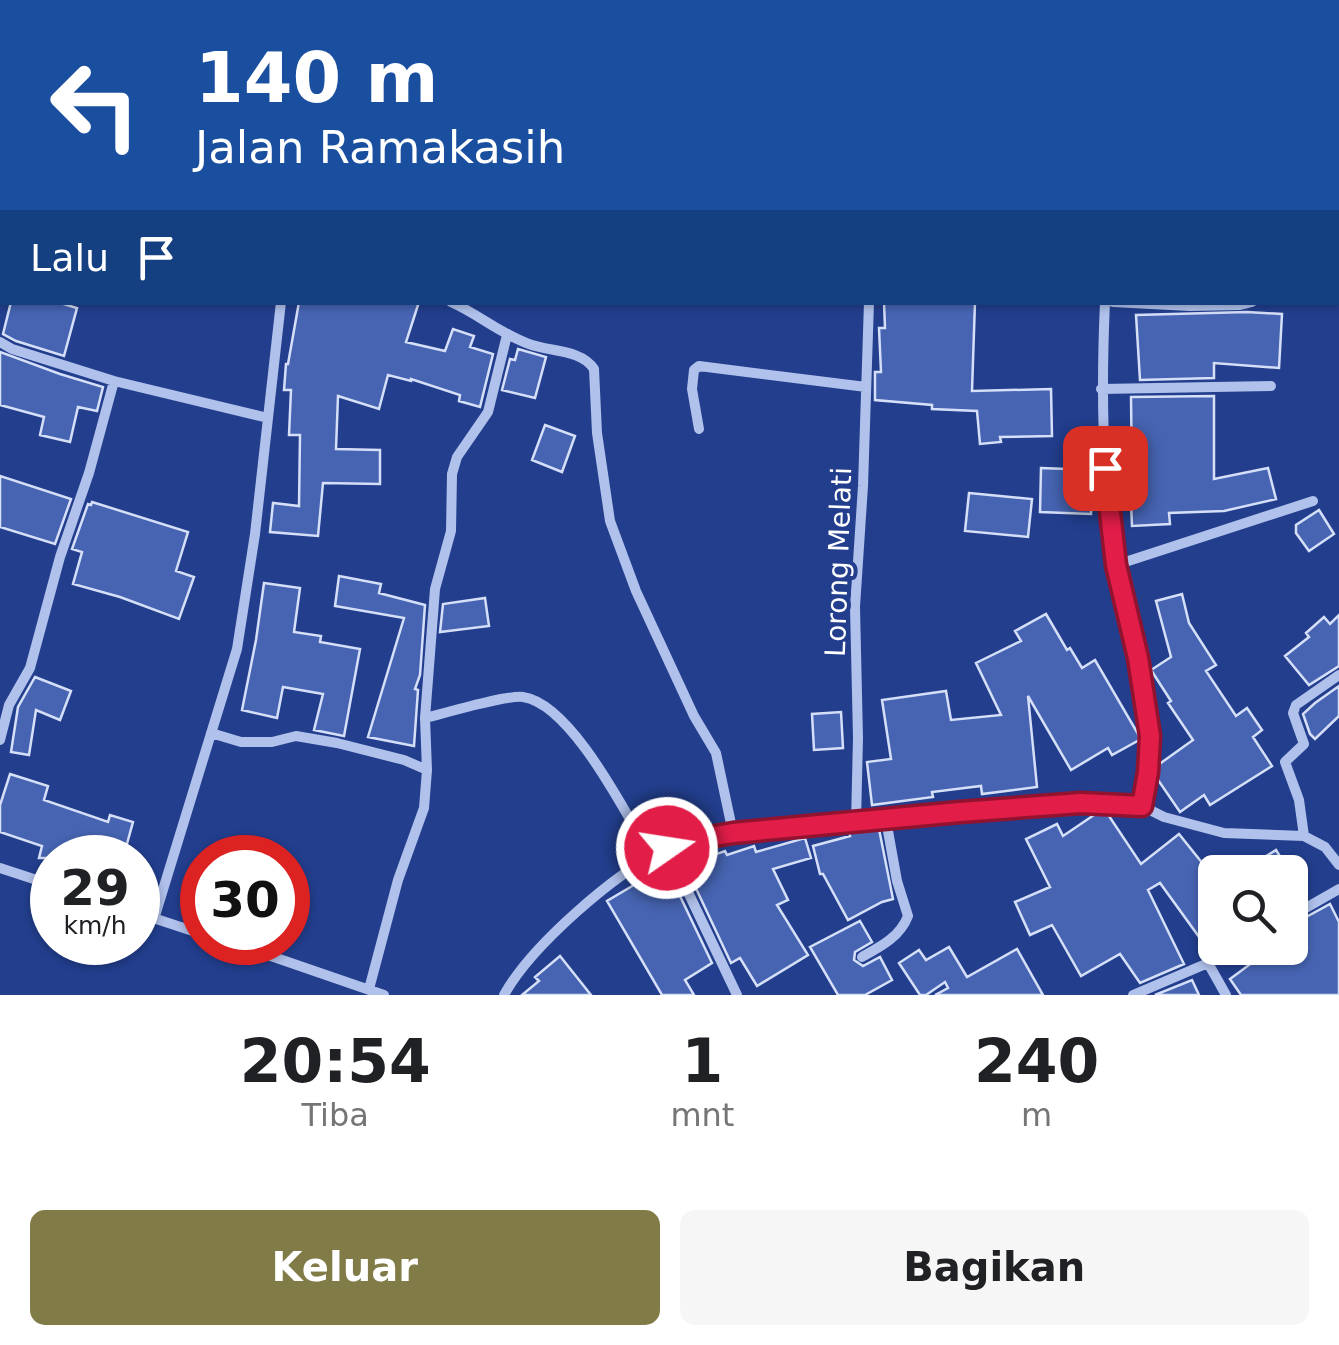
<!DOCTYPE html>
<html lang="id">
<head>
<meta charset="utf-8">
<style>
	:root { --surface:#fff; --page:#f6f6f6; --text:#202124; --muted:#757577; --accent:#817b47 }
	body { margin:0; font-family:"DejaVu Sans",sans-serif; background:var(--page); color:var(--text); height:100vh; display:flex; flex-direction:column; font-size:38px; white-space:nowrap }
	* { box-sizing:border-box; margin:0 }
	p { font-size:32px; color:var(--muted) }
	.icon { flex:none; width:55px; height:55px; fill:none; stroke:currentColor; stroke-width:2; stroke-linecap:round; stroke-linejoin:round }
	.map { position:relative; height:995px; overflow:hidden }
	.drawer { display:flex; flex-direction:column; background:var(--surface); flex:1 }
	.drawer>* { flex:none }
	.guide { position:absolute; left:0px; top:0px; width:1340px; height:305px; box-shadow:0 2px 8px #0004; background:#1a4fa0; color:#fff; overflow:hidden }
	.buttons { position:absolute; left:1198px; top:855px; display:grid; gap:20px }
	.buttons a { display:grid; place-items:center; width:110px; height:110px; border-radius:15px; background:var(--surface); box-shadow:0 2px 8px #0004; font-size:50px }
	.speed { position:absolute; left:30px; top:835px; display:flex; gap:20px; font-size:50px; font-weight:700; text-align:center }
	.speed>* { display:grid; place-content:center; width:130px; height:130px; border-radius:50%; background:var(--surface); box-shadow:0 2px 8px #0004; line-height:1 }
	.speed small { font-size:25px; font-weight:400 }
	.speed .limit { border:15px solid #d22; background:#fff; color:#111 }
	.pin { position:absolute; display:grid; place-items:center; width:85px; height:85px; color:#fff; margin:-42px; border-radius:20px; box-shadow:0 5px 15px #0006 }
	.me { position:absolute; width:110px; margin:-55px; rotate:77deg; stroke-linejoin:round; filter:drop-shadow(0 0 8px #0008) }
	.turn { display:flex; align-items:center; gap:35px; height:210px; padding:0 30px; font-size:45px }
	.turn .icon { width:130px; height:130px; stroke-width:2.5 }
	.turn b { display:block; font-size:70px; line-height:85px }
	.then { display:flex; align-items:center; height:95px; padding:0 30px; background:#0003; gap:20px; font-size:38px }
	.eta { display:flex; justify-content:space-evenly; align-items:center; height:170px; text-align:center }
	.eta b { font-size:60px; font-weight:800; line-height:70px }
	.primary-button { display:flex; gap:20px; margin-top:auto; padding:20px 30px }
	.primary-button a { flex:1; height:115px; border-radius:15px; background:var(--accent); color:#fff; font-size:40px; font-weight:800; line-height:115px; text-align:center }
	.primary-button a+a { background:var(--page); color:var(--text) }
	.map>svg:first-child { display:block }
</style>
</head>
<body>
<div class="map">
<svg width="1339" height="995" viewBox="0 0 1339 995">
	<rect width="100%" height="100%" fill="#223e8d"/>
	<path fill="#4664b2" stroke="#d5dff8" stroke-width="2.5" d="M11,302H57L77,308L64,356L16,341L3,334Z
		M299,302H419L406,342L445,351L453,329L474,336L470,347L493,354L480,407L459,401L460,395L411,379V381L388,375L379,409L338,396L336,449L380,450V484L323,483L318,536L270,532L273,503L299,506L300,435H289L291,390H284L286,364H288Z
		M884,302H975L972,391L1051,389L1052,436L1000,437L1001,442L980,444L977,411L932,409V405L875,400V372H881L879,328H885Z
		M1247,312L1282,314L1279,368L1214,363V378L1140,380L1136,315Z
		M518,349L546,357L535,398L502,390L510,359L515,360Z
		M0,352L60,374L103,387L97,411L78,407L70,442L40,435L44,417L0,405Z
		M1214,396V479L1268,468L1276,499L1224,511L1169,513L1170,524L1132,526L1130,481L1132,480L1131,397Z
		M545,425L575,436L562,472L532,460Z
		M1041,468L1093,470L1091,514L1040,512Z
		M0,476L71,499L55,544L0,527Z
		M969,493L1032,499L1028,537L965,531Z
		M92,502L188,532L176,571L194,577L179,619L120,597L73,584L82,552L72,549L88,504L91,505Z
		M1319,510L1334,534L1309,551L1296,533V525Z
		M339,576L381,584L379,593L425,605L420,675L415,689L418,690L414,746L368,737L404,618L335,606Z
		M264,583L300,588L294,632L321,636L320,642L360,649L344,736L314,730L323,694L283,687L277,718L242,710L256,640Z
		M1182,594L1189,623L1216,665L1206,671L1236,716L1247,708L1262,730L1253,737L1272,766L1210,805L1204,795L1180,812L1156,777L1158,765L1193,740L1168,703L1171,701L1151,670L1171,657L1156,601Z
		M485,598L489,626L440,632L443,604Z
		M1046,614L1067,650L1070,648L1082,668L1095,660L1141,739L1112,755L1108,748L1071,770L1028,696L1037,787L982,794L981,786L932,792L933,797L872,805L867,762L891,759L882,700L946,691L951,720L1001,715L976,663L1021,641L1015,631Z
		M1339,615V666L1309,685L1285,656L1309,637L1306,633L1324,617L1330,624Z
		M35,677L71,691L60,720L36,710L29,755L11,752L18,707Z
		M1339,686V716L1315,739L1310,734L1303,714L1315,703Z
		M841,712L843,748L814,750L812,714Z
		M10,774L48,786L44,800L108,822L110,815L133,822L123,858H39L42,846L0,832V805Z
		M1097,813H1107L1141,864L1179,834L1215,879V933L1202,941L1160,883L1148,890L1184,964L1140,983L1120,954L1081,976L1052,925L1030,935L1015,902L1050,887L1026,839L1057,824L1063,836Z
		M879,829L893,899L882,902L848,920L823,874H820L813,846L850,836L849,832Z
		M805,838L811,858L773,869L788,900L777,905L808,955L757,986L740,958L731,963L685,865L725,851L727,855L754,846L756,852Z
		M1276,850L1306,898L1290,907V872H1240Z
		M661,861L666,872L668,871L712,963L685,980L694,995H662L607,901L639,882L637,876Z
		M1330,904L1339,922V995H1241L1230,979L1272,948H1290V926Z
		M860,921L872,942L855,952L854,960L863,966L880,957L892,980L865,995H838L810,947Z
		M949,947L967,977L1017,949L1043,995H935L948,988L945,982L926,995H920L899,963L919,950L926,960Z
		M560,956L591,995H522L539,981L535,977Z
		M1192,980L1199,995H1155Z"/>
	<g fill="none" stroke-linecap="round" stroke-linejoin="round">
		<path stroke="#b0c1eb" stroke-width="10" d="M603,0L606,2
			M704,0V2
			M1034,0L1036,2
			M1243,0L1244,2
			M179,2L180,0
			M335,2L336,0
			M844,2L846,0
			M0,66L2,60
			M1338,113H1339
			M0,197L2,198
			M1338,255L1339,254
			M451,302C478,314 501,334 529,344C550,352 581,349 594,369L597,433L610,521L636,591L694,716L716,753L733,833
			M1105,302C1101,391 1102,476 1116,563C1125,622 1148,678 1150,737C1151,760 1146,783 1142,806
			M1113,302L1190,306L1240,305L1252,302
			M0,342L12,349L114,381L268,418
			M1101,389L1271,386
			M699,429L692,389L694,370L699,366L866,387
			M1116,565L1313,501
			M425,718C446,713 505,695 523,697C572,704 627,816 651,856
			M211,733L241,742H272L296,736L337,743L404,760L427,770
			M0,740L9,705L30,668L60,557L89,473L114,381
			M856,822L858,738L855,607L863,486L869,302
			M1304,836L1299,800L1285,762L1304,744L1293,713L1296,705L1339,675
			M667,848L737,995
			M0,868L52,885
			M138,913L202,934
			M1290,917L1339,889
			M154,919L237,649L255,534L281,302
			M230,942L384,995
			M862,957C880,947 900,937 908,916L897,881L886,820
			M1208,963L1226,995
			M369,989L398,880L424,808L427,770L425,718L435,589L451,531L452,474L457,457L488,412L507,335
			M504,995C531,946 615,873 665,849C686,839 710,837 733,833L1081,803L1142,806L1164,817L1224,833L1304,836L1325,847L1339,865
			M1133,995L1208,963L1236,948"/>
	</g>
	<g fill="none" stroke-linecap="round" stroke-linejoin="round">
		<defs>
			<path id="route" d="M667,848L686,841L733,833L960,812L1081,803L1142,806L1148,772L1150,736L1138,658L1116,565L1105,468"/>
		</defs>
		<use href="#route" stroke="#92132f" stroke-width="25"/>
		<use href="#route" stroke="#e11d48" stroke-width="18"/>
	</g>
	<g text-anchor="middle" stroke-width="8" stroke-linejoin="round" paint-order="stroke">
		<g font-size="28" fill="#fff" stroke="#223e8d">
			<text transform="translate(838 562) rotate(-88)" y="10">Lorong Melati</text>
		</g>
	</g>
</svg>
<div class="buttons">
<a><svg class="icon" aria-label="search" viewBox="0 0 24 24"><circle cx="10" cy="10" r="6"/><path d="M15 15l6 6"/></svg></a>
</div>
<div class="speed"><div>29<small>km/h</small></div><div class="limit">30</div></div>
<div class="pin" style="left:1105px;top:468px;background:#d93025"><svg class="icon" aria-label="arrive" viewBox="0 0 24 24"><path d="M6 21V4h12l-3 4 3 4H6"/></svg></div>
<svg class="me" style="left:667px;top:848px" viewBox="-20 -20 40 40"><circle r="17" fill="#e11d48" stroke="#fff" stroke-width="3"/><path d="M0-11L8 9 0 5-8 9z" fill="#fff"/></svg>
<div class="guide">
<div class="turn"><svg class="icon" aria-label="left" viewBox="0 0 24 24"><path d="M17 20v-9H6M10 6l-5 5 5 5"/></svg><div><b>140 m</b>Jalan Ramakasih</div></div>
<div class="then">Lalu<svg class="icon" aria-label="arrive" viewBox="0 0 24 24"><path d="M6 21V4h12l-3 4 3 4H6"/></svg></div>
</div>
</div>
<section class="drawer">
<div class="eta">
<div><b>20:54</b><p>Tiba</p></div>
<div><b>1</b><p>mnt</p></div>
<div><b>240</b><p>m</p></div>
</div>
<div class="primary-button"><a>Keluar</a><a>Bagikan</a></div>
</section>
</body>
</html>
